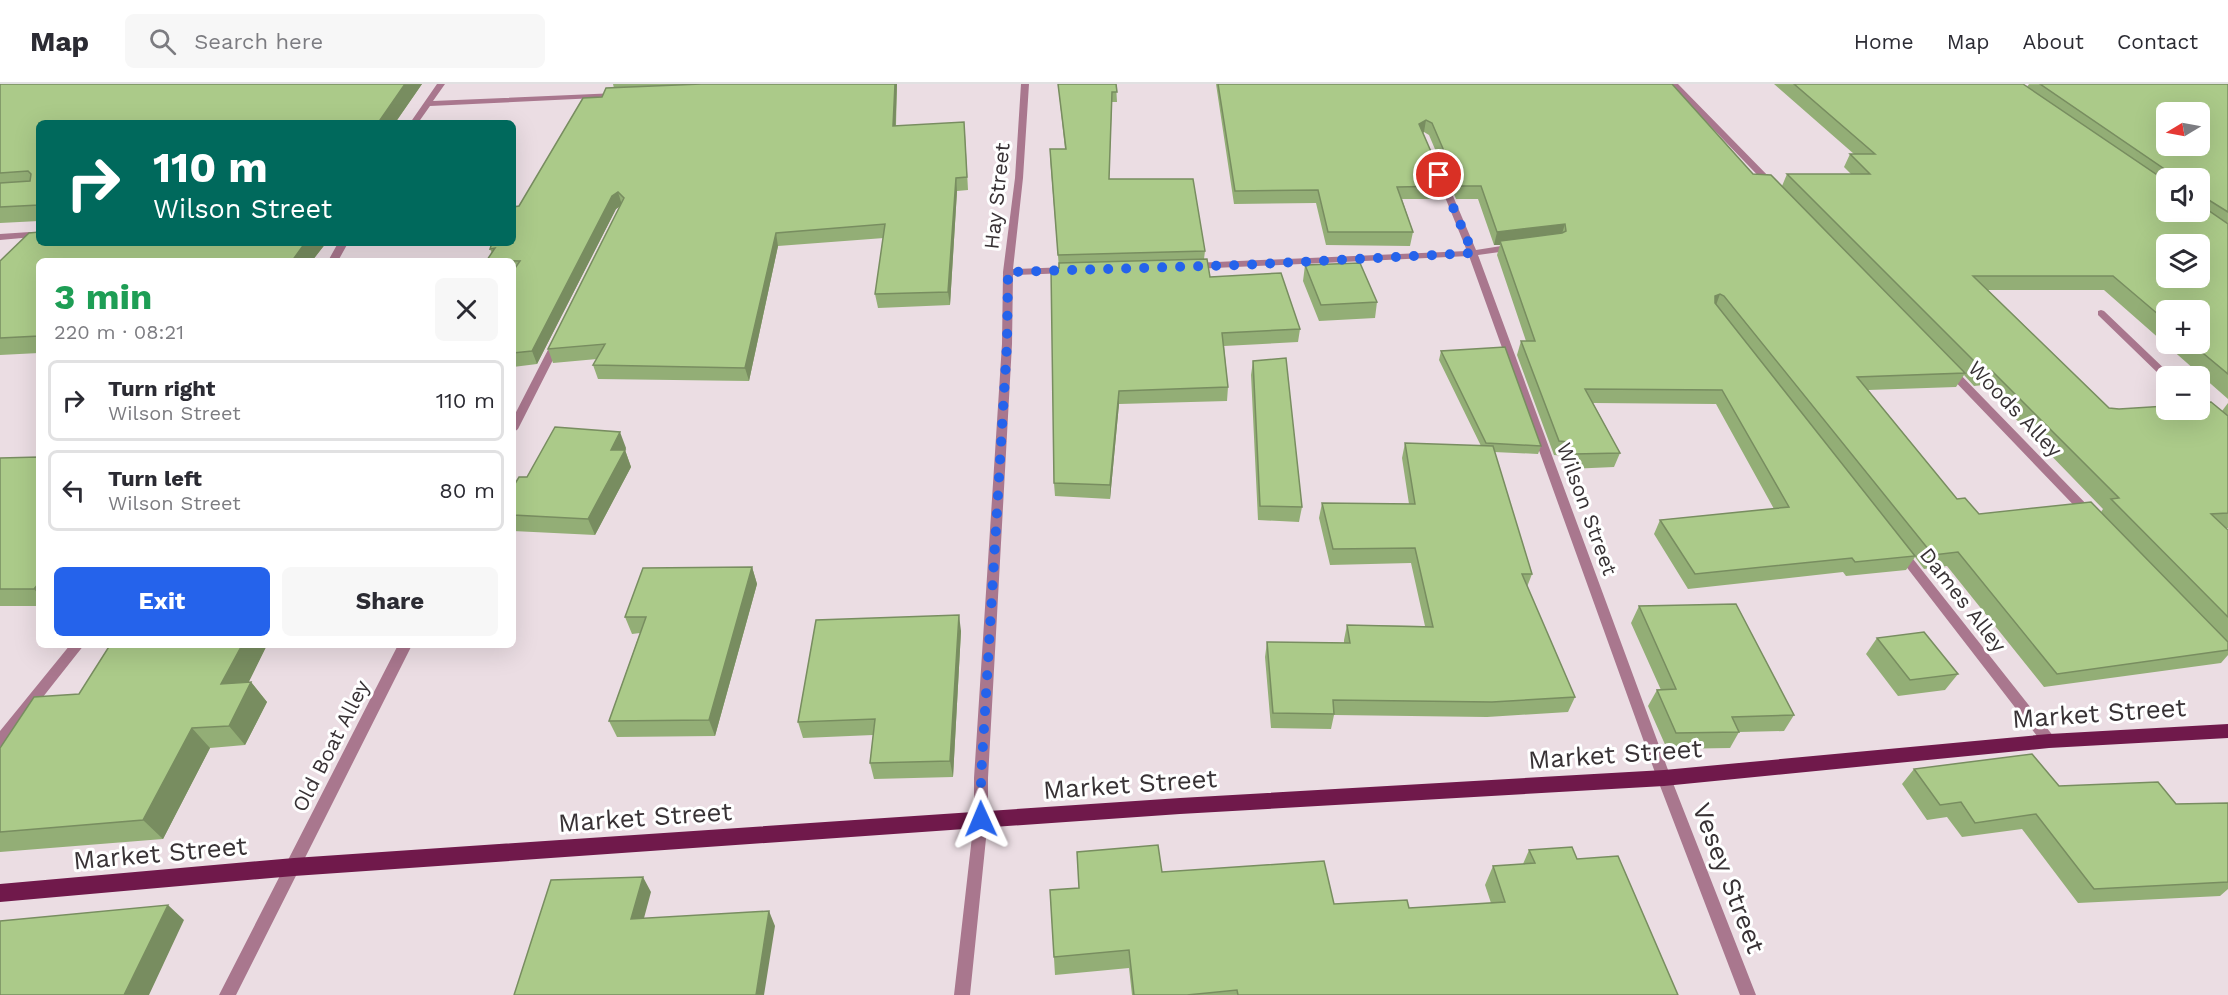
<!DOCTYPE html>
<html lang="en">
<head>
<meta charset="utf-8">
<style>
	:root { --surface:#fff; --page:#f7f7f7; --text:#2b2b33; --muted:#7c7c81; --line:#e1e1e2; --accent:#2563eb }
	body { margin:0; font-family:"Work Sans",sans-serif; background:var(--page); color:var(--text); height:100vh; display:flex; flex-direction:column; font-size:22px; white-space:nowrap }
	* { box-sizing:border-box; margin:0 }
	p { font-size:20px; color:var(--muted) }
	.icon { flex:none; width:33px; height:33px; fill:none; stroke:currentColor; stroke-width:2; stroke-linecap:round; stroke-linejoin:round }
	.map { position:relative; flex:1; overflow:hidden }
	.details { position:absolute; left:36px; top:174px; width:480px; height:390px; display:flex; flex-direction:column; background:var(--surface); border-radius:9px; box-shadow:0 6px 24px #0002 }
	.details>* { flex:none }
	.hud { position:absolute; left:36px; top:36px; width:480px; height:126px; border-radius:9px; box-shadow:0 6px 24px #0002; background:#00695c; color:#fff; overflow:hidden }
	.needle { width:39px; rotate:260deg }
	.fabs { position:absolute; left:2156px; top:18px; display:grid; gap:12px }
	.fabs a { display:grid; place-items:center; width:54px; height:54px; border-radius:9px; background:var(--surface); box-shadow:0 6px 24px #0002; font-size:30px }
	.pin { position:absolute; display:grid; place-items:center; width:51px; height:51px; color:#fff; margin:-26px; border:3px solid #fff; border-radius:50%; box-shadow:0 2px 6px #0007 }
	.me { position:absolute; width:66px; margin:-33px; rotate:359deg; stroke-linejoin:round; filter:drop-shadow(0 0 4px #0008) }
	.turn { display:flex; align-items:center; gap:21px; height:126px; padding:0 18px; font-size:27px }
	.turn .icon { width:78px; height:78px; stroke-width:2.5 }
	.turn b { display:block; font-size:42px; line-height:51px }
	.round { display:grid; place-items:center; flex:none; width:63px; height:63px; border-radius:9px; background:var(--page) }
	.summary { display:flex; align-items:center; justify-content:space-between; height:102px; padding:0 18px }
	h1 { font-size:36px; font-weight:700; line-height:45px; color:#1e9e55 }
	.primary-button { display:flex; gap:12px; margin-top:auto; padding:12px 18px }
	.primary-button a { flex:1; height:69px; border-radius:9px; background:var(--accent); color:#fff; font-size:24px; font-weight:700; line-height:69px; text-align:center }
	.primary-button a+a { background:var(--page); color:var(--text) }
	ul { padding:0; list-style:none }
	li { display:flex; align-items:center; gap:18px; height:81px; margin:0 12px 9px; padding:0 6px; border:3px solid var(--line); border-radius:9px }
	li div { flex:1 }
	li b { display:block; font-size:22px }
	li em { font-style:normal }
	header { display:flex; align-items:center; gap:36px; box-sizing:border-box; height:84px; padding:0 30px; background:var(--surface); border-bottom:2px solid var(--line) }
	header strong { font-size:28px }
	nav { display:flex; gap:33px; margin-inline-start:auto; font-size:21px }
	.search { width:420px; height:54px; background:var(--page); display:flex; align-items:center; gap:15px; box-sizing:border-box; padding:0 21px; border-radius:9px; color:var(--muted); font-size:22px }
	.map>svg:first-child { display:block }
</style>
</head>
<body>
<header>
<strong>Map</strong>
<div class="search"><svg class="icon" aria-label="search" viewBox="0 0 24 24"><circle cx="10" cy="10" r="6"/><path d="M15 15l6 6"/></svg>Search here</div>
<nav><a>Home</a><a>Map</a><a>About</a><a>Contact</a></nav>
</header>
<div class="map">
<svg width="2228" height="911" viewBox="0 0 2228 911">
	<rect width="100%" height="100%" fill="#ebdde3"/>
	<g fill="none" stroke-linecap="round" stroke-linejoin="round">
		<path fill="#a9778e" fill-rule="evenodd" d="M30,148L33,149V153L0,156V150Z"/>
		<path fill="#a9778e" fill-rule="evenodd" d="M437,0H445L433,17L617,9L621,11L617,13L430,22L418,39H410Z
			M1021,0H1029L1023,94L1013,185L1068,183L1073,186L1068,189L1013,191L1012,260L988,694V735L970,911H954L974,735V694L1002,260L1003,188L1015,94Z
			M1670,0H1678L1775,99V103H1769Z
			M1440,88L1444,91L1476,166L1514,160L1519,163L1514,166L1478,171L1671,694L1756,911H1740L1657,694L1469,172L1194,185L1189,182L1194,179L1467,167L1436,91Z
			M338,159H348L338,177H328Z
			M2101,226L2104,227L2172,292L2163,294L2098,231V227Z
			M557,255L562,258L518,345L513,349V334L552,258Z
			M1950,283L1954,284L2094,428L2096,431L2094,434H2086L1946,288L1945,286L1946,284Z
			M1902,465L1906,466L2054,653L2056,657L2054,661L2049,663L2044,661L1898,472L1896,469Z
			M70,561H84L5,661L0,663V647Z
			M398,561H412L236,911H219Z"/>
		<path fill="#70194b" fill-rule="evenodd" d="M2228,640V654L2049,664L1664,702L1180,730L294,792L0,818V800L294,774L1180,714L1664,686L2049,650Z"/>
	</g>
	<path fill="#93ae76" fill-rule="evenodd" d="M0,0H422L395,39H39V137L0,139Z
		M613,0H897L896,42L965,50L968,106L957,107L950,221L878,224L875,210L884,154L778,162L749,297L598,295L593,281L597,275L553,279L548,265L620,122L616,125L537,280L513,283V177H487V176L492,169L490,165L519,122L602,13L614,4Z
		M1058,0H1116L1117,18H1112L1109,95L1205,167L1204,175L1210,193L1300,245L1298,258L1224,262L1228,303L1227,317L1119,320L1110,415L1055,412L1054,399L1059,184L1050,74L1065,65Z
		M1216,0H1672L1753,90L1782,102L1787,90H1851L1844,83L1850,70H1854L1774,0H2023L2027,3L2029,0H2228V315L2104,206H1988L2109,324L2119,325L2222,327L2228,319V444H2225L2228,446V571L2221,579L2044,603L1947,482L1924,485L1915,473L1906,486L1846,492L1843,488L1688,505L1654,450L1660,436L1774,425L1716,320L1593,319L1620,369L1614,383L1569,385L1563,372L1554,371L1517,271L1521,257H1526L1497,171L1500,161H1494L1478,115H1456L1429,51L1424,48L1423,49L1446,102L1443,115H1402L1413,148L1410,162L1326,161L1316,119L1234,120ZM2166,94H2199V128H2166ZM2166,226L2199,260H2166ZM1964,291L1974,302L1983,301L2103,425L2101,428L1979,430L1957,415L1868,306L1956,303Z
		M326,159L312,177H39V269L0,271V177Z
		M1305,181L1377,218L1375,234L1319,237L1303,197Z
		M1441,267L1541,362L1538,370L1494,368L1532,490L1527,503L1575,613L1568,628L1487,633L1334,631L1331,645L1271,644L1265,573L1267,558L1344,559V556L1347,541L1425,542L1411,479L1330,481L1319,434L1322,419L1409,420L1402,374L1405,359L1481,362L1439,276Z
		M1253,277L1302,423L1299,438L1258,436L1251,291Z
		M626,364L625,366L631,383L595,451L513,447V403L527,393Z
		M39,373V522H0V374Z
		M752,483L757,500L715,652L617,653L609,637L640,549L632,550L625,533Z
		M1639,522L1794,631L1784,647L1739,648L1730,664L1667,665L1648,622L1657,606H1661L1631,539Z
		M961,547L953,693L874,695L870,679L873,651L803,654L798,638Z
		M1877,554L1958,590L1945,606L1898,612L1866,570Z
		M110,561H267L248,598H251L267,618L245,661L210,664L163,755L0,768V664L79,610Z
		M1914,685L2059,702L2176,720L2228,719V805L2220,812L2078,819L2022,745L1962,753L1947,733L1927,736L1902,700Z
		M1529,766L1577,775L1678,911H1132L1129,884L1055,891L1050,806L1079,804L1077,768L1162,788L1334,820L1409,824L1491,819L1485,801L1493,782L1523,780Z"/>
	<path fill="#788d60" d="M405,0H422L395,39H378Z
		M895,0H897L895,54L893,42Z
		M1426,36L1424,48L1417,53L1419,40Z
		M956,94L957,107L950,221L948,208Z
		M618,108L622,121L616,125L537,280L532,267L612,112Z
		M1565,140L1561,153L1500,157V161H1494L1497,148Z
		M776,149L778,162L749,297L745,284Z
		M305,159H326L312,177H292Z
		M1720,210L1715,224V212Z
		M1119,307V320L1110,415V401Z
		M620,348L626,364L623,371L625,366L631,383L595,451L588,435L611,366Z
		M752,483L757,500L715,652L709,636Z
		M39,499V511L34,505Z
		M959,531L961,547L953,693L950,677Z
		M242,561H267L238,620L221,600Z
		M251,598L267,618L245,661L229,642Z
		M192,644L210,664L163,755L143,736Z
		M643,793L651,808L640,849L631,835Z
		M168,821L184,836L149,911H124Z
		M769,827L775,842L764,911H756Z"/>
	<path fill="#abca89" stroke="#788d60" stroke-width="1.5" fill-rule="evenodd" d="M0,0H405L378,39H39V121L0,123V99L30,97L31,90L28,87L0,89Z
		M701,0H895L893,42L964,38L967,93L956,94L948,208L875,210L885,140L776,149L745,284L593,281L605,260L548,265L624,114L618,108L612,112L532,267L513,269V187L520,177L487,176L495,164L490,165L492,159H513V123L519,122L583,14L602,13L606,4Z
		M1058,0H1116L1117,8H1112L1109,95H1193L1205,167L1058,171L1050,65H1066Z
		M1218,0H1672L1753,90L1771,91L1965,289L1857,293L1957,415L1965,414L1979,430L2091,418L2228,558V566L2057,590L1958,468L1933,471L1724,212L1720,210L1715,212V219L1915,472L1855,478L1852,474L1695,490L1660,436L1789,423L1722,306L1585,305L1620,369L1574,370L1568,358L1559,357L1521,257H1535L1500,157L1562,149L1566,147L1565,140L1497,148L1481,102H1459L1432,39L1426,36L1419,40L1446,102L1397,103L1413,148H1328L1318,106L1235,107Z
		M1794,0H2023L2166,97V128H2199V120L2228,140V290L2192,260H2199V226H2166V237L2113,192H1973L2109,324L2119,325L2166,322V326H2199V319L2211,318L2228,332V429L2211,430L2228,446V533L2111,415L2119,414L1992,287H1984L1787,90H1870L1850,70H1875ZM2166,160H2199V194H2166Z
		M2040,0H2228V128L2204,113L2199,112V94H2176V93ZM2166,28H2199V62H2166Z
		M39,148V159H305L292,177H39V252L0,254V177L29,149Z
		M1207,175L1210,193L1281,189L1300,245L1222,249L1228,303L1119,307L1110,401L1054,399L1051,184H1059V179Z
		M1360,179L1377,218L1321,221L1305,181Z
		M1505,263L1541,362L1486,359L1441,267Z
		M1286,274L1302,423L1260,422L1253,277Z
		M555,343L620,348L611,366H625L588,435L513,431V403L519,393H527Z
		M1405,359L1493,362L1532,490H1522L1575,613L1492,618L1333,616L1334,630L1273,629L1267,558L1350,559L1347,541L1433,543L1415,464L1333,465L1322,419L1415,420Z
		M39,373V499L34,505H0V374Z
		M752,483L709,636L609,637L646,533H625L643,484Z
		M1736,520L1794,631L1732,633L1739,648L1676,649L1657,606L1676,605L1639,522Z
		M959,531L950,677L870,679L875,635L798,638L816,536Z
		M1924,548L1958,590L1910,596L1877,554Z
		M110,561H242L221,600L251,598L229,642L192,644L143,736L0,748V664L34,613L79,610Z
		M2032,670L2059,702L2158,698L2176,720L2228,719V798L2094,805L2036,730L1975,739L1961,718L1940,721L1914,685Z
		M1158,761L1162,788L1324,777L1334,820L1407,816L1409,824L1505,818L1493,782L1535,779L1529,766L1572,763L1577,775L1618,772L1678,911H1238L1237,906L1187,911H1134L1129,866L1054,873L1050,806L1079,804L1077,768Z
		M643,793L631,835L769,827L756,911H514L551,796Z
		M168,821L124,911H0V837Z"/>
	<g fill="none" stroke-linecap="round" stroke-linejoin="round">
		<path stroke="#2563eb" stroke-width="10" stroke-dasharray="0 18" d="M981,735V694L1007,260L1008,188L1241,181L1473,169L1439,91"/>
	</g>
	<g text-anchor="middle" stroke-width="6" stroke-linejoin="round" paint-order="stroke">
		<g font-size="21" fill="#383235" stroke="#fff">
			<text transform="translate(997 112) rotate(-84)" y="7">Hay Street</text>
			<text transform="translate(2015 325) rotate(46)" y="7">Woods Alley</text>
			<text transform="translate(1587 425) rotate(70)" y="7">Wilson Street</text>
			<text transform="translate(1963 516) rotate(52)" y="7">Dames Alley</text>
			<text transform="translate(331 662) rotate(-63)" y="7">Old Boat Alley</text>
		</g>
		<g font-size="26" fill="#383235" stroke="#fff">
			<text transform="translate(2099 629) rotate(-4)" y="9">Market Street</text>
			<text transform="translate(1615 670) rotate(-4)" y="9">Market Street</text>
			<text transform="translate(1130 700) rotate(-4)" y="9">Market Street</text>
			<text transform="translate(645 733) rotate(-4)" y="9">Market Street</text>
			<text transform="translate(160 769) rotate(-5)" y="9">Market Street</text>
			<text transform="translate(1729 794) rotate(69)" y="9">Vesey Street</text>
		</g>
	</g>
</svg>
<div class="fabs">
<a><svg class="needle" viewBox="-14 -14 28 28"><path d="M0-13l5 13h-10z" fill="#e53935"/><path d="M0 13l5-13h-10z" fill="#7c7c81"/></svg></a>
<a><svg class="icon" aria-label="sound" viewBox="0 0 24 24"><path d="M4 9h4l5-4v14l-5-4H4zM17 9q2 3 0 6"/></svg></a>
<a><svg class="icon" aria-label="layers" viewBox="0 0 24 24"><path d="M12 4l9 5-9 5-9-5zM3 14l9 5 9-5"/></svg></a>
<a>+</a>
<a>−</a>
</div>
<div class="pin" style="left:1439px;top:91px;background:#d93025"><svg class="icon" aria-label="arrive" viewBox="0 0 24 24"><path d="M6 21V4h12l-3 4 3 4H6"/></svg></div>
<svg class="me" style="left:981px;top:735px" viewBox="-20 -20 40 40"><path d="M0-17L14 15 0 8-14 15z" fill="#2563eb" stroke="#fff" stroke-width="4"/></svg>
<div class="hud">
<div class="turn"><svg class="icon" aria-label="right" viewBox="0 0 24 24"><path d="M7 20v-9h11M14 6l5 5-5 5"/></svg><div><b>110 m</b>Wilson Street</div></div>
</div>
<section class="details">
<div class="summary"><div><h1>3 min</h1><p>220 m · 08:21</p></div><a class="round"><svg class="icon" aria-label="close" viewBox="0 0 24 24"><path d="M6 6l12 12M18 6L6 18"/></svg></a></div>
<ul>
<li><svg class="icon" aria-label="right" viewBox="0 0 24 24"><path d="M7 20v-9h11M14 6l5 5-5 5"/></svg><div><b>Turn right</b><p>Wilson Street</p></div><em>110 m</em></li>
<li><svg class="icon" aria-label="left" viewBox="0 0 24 24"><path d="M17 20v-9H6M10 6l-5 5 5 5"/></svg><div><b>Turn left</b><p>Wilson Street</p></div><em>80 m</em></li>
</ul>
<div class="primary-button"><a>Exit</a><a>Share</a></div>
</section>
</div>
</body>
</html>
